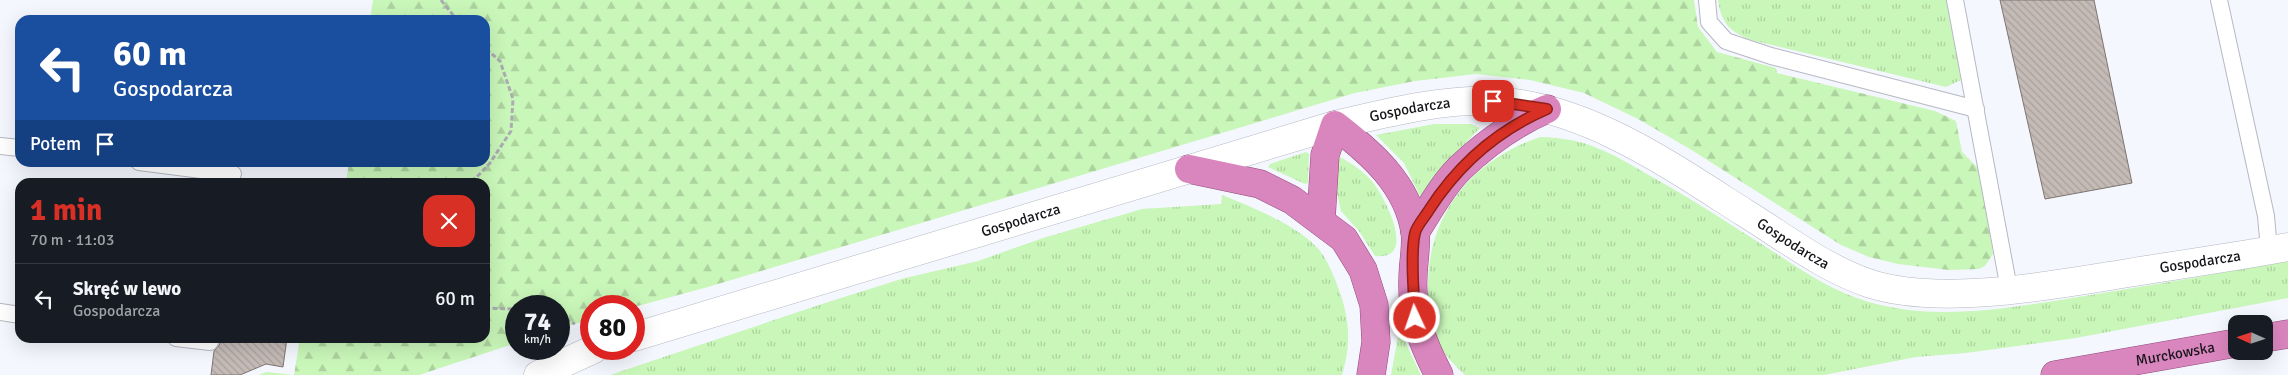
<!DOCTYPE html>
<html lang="pl">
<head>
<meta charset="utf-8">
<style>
	:root { --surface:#171b24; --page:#20242c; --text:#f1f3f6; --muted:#9ea1a6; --line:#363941; --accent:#d93025 }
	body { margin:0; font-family:Signika,sans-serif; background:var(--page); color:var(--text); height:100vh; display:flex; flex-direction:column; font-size:19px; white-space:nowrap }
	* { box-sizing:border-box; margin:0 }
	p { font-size:16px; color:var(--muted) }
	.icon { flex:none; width:28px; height:28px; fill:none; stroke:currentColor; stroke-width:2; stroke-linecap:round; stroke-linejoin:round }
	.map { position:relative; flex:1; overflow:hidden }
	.side { position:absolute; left:15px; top:178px; width:475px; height:165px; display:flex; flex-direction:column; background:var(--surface); border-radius:15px; box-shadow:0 5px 20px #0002 }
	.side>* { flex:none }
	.banner { position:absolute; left:15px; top:15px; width:475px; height:152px; border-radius:15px; box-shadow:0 5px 20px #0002; background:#1a4fa0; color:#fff; overflow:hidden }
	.needle { width:32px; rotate:273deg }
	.fabs { position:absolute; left:2228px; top:315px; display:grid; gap:10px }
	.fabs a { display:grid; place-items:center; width:45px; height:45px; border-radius:10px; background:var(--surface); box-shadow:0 5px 20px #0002; font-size:25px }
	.speed { position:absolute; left:505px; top:295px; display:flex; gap:10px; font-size:25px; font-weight:700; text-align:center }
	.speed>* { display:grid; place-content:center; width:65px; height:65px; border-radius:50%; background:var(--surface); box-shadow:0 5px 20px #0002; line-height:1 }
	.speed small { font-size:12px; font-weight:400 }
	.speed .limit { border:8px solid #d22; background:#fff; color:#111 }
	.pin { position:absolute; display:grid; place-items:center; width:42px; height:42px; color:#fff; margin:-21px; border-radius:10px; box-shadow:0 2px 8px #0006 }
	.me { position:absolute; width:55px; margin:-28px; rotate:357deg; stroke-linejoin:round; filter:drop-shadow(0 0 4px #0008) }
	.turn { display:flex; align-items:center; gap:18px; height:105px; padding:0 15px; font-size:22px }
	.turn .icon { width:65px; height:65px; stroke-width:2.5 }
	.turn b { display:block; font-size:35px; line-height:42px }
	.then { display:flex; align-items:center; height:48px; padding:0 15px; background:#0003; gap:10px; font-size:19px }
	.round { display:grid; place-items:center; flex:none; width:52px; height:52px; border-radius:15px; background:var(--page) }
	.overview { display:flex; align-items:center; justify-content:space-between; height:85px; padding:0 15px }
	h1 { font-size:30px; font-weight:700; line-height:38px; color:var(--accent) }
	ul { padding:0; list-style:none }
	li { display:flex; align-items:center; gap:15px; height:70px; padding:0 15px; border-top:1px solid var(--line) }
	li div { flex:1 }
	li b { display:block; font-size:19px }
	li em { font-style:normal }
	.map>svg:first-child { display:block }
</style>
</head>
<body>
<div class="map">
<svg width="2288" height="375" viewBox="0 0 2288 375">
	<defs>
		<pattern id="grass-tufts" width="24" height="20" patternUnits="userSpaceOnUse" patternTransform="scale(1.25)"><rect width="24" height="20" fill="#c9f6b9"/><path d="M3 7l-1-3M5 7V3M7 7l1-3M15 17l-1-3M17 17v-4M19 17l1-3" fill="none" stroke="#acd29e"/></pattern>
		<pattern id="forest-firs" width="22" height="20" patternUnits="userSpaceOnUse" patternTransform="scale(1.25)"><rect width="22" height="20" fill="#c9f6b9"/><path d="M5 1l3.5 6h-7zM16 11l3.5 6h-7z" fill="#acd29e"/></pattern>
		<pattern id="building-back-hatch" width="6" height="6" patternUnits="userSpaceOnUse" patternTransform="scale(1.25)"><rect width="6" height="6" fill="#c5bbb6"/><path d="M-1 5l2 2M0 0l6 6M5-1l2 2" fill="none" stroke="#a8a09c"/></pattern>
	</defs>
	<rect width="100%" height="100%" fill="#f5f7ff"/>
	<path fill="url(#grass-tufts)" d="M1718,0H1946L1961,80L1946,87L1755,41C1732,34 1721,24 1718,0Z
		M1434,124H1471L1480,128L1449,160L1421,198L1404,163L1376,135Z
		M1540,137C1586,138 1609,152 1647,174C1687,196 1725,221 1763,245C1797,267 1830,291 1869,302C1940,323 2019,306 2091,295C2157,284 2222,273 2288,261V298L2076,338L1966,353L1916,357L1824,375H1465C1433,345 1427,327 1428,284C1429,212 1473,160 1540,137Z
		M1306,152L1309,154L1308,183L1305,184L1268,167L1270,164Z
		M1340,157C1352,164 1362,170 1371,180C1384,195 1419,261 1375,256L1359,231L1341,211L1336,189V165Z
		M1222,195C1252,207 1305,228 1323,255C1330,266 1336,281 1340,293C1350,321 1351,346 1342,375H610L822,304L901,279L978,261L1043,238L1142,209L1221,204Z
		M1400,325L1407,346L1421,375H1391Z"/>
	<path fill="url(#forest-firs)" d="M373,0H1694L1698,27L1717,52L1776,68L1777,73L1935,111L1956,121L1962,152L1980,170L1993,254L1985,266L1979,269L1949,270L1898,264L1869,257L1841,245L1690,149L1638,119L1584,93L1530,80L1476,74L1415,81L1355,93L708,287L634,307L591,306V319L559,329V306H516V343L419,375H259L266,372L294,375L300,338H485V182H346L349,163L485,162V20H370Z"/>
	<path fill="url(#building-back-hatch)" stroke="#7e7570" d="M2000,0H2094L2132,183L2045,199Z
		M219,338H287L283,367L266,364L240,375H211L214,351L220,344Z"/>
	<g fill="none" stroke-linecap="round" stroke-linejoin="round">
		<defs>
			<path id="service" d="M1707,0L1709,22L1726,41L1771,56L1976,109
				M1955,0L2009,289
				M2219,0L2266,216L2269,250
				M0,146L20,148
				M139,162L233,174
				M0,312L20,315
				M176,338L210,342"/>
			<g id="tertiary">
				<path id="s1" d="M634,337L1335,125C1387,113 1440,99 1494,101C1585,105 1671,166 1745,213C1784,237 1824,268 1868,283C1939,307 2054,285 2128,273C2182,264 2235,257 2288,247"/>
				<path d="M538,375L594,349"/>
			</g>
			<g id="trunk">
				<path d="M1189,169L1260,184L1292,200L1344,239L1363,270L1374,305L1376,342L1371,375"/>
				<path d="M1321,220L1325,155L1335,125C1370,152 1408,184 1415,232C1417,246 1413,263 1413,277C1411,315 1422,342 1439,375"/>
				<path d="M1415,232C1429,211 1441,187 1459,169C1485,144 1514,123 1547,109"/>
				<path d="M2264,338L2288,334"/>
				<path id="s2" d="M2055,375L2236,343"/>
			</g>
		</defs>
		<use href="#service" stroke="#b6b8c2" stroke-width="18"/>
		<use href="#tertiary" stroke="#b6b8c2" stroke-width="29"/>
		<use href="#trunk" stroke="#8f4b7a" stroke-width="29"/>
		<path stroke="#aaacb2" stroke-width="3" stroke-dasharray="5 2.5" stroke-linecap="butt" d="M441,0L457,20
			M472,182L490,163L511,131L513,99L500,61L485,48
			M485,308L516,309
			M559,315L575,324"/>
		<use href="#service" stroke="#fff" stroke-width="16"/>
		<use href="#tertiary" stroke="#fff" stroke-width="28"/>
		<use href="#trunk" stroke="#da86be" stroke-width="28"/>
	</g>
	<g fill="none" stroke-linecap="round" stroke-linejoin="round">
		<defs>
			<path id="route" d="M1415,318C1414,295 1410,254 1415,233C1417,225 1425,217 1429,210C1458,165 1498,130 1547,109L1493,101"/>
		</defs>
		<use href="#route" stroke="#8d1f18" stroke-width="12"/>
		<use href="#route" stroke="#d93025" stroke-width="9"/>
	</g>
	<g text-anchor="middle" stroke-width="4.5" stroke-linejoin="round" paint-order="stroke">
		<g font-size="15" fill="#16161a" stroke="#fff">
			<text dy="5" stroke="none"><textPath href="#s1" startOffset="809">Gospodarcza</textPath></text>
			<text dy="5" stroke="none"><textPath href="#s1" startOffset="404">Gospodarcza</textPath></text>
			<text dy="5" stroke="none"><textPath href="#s1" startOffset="1229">Gospodarcza</textPath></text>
			<text dy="5" stroke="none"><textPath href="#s1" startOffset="1649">Gospodarcza</textPath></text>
			<text dy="5" stroke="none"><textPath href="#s2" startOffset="122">Murckowska</textPath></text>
		</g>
	</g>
</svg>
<div class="fabs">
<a><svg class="needle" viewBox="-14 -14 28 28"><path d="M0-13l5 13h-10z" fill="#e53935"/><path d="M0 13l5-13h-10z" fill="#9ea1a6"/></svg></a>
</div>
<div class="speed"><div>74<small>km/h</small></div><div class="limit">80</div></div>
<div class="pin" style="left:1493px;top:101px;background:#d93025"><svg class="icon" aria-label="arrive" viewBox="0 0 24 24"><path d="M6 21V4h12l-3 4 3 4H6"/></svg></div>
<svg class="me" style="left:1415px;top:318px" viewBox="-20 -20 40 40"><circle r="17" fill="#d93025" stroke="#fff" stroke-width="3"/><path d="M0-11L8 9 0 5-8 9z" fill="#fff"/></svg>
<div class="banner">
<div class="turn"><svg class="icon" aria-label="left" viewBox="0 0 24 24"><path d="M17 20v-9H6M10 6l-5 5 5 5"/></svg><div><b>60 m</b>Gospodarcza</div></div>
<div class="then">Potem<svg class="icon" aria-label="arrive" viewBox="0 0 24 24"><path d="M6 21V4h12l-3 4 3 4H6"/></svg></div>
</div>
<section class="side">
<div class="overview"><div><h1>1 min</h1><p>70 m · 11:03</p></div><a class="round" style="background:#d93025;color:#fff"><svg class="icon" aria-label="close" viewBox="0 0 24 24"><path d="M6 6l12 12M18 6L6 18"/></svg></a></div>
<ul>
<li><svg class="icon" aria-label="left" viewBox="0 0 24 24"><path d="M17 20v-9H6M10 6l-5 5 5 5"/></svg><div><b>Skręć w lewo</b><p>Gospodarcza</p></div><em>60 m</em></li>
</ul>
</section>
</div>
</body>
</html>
